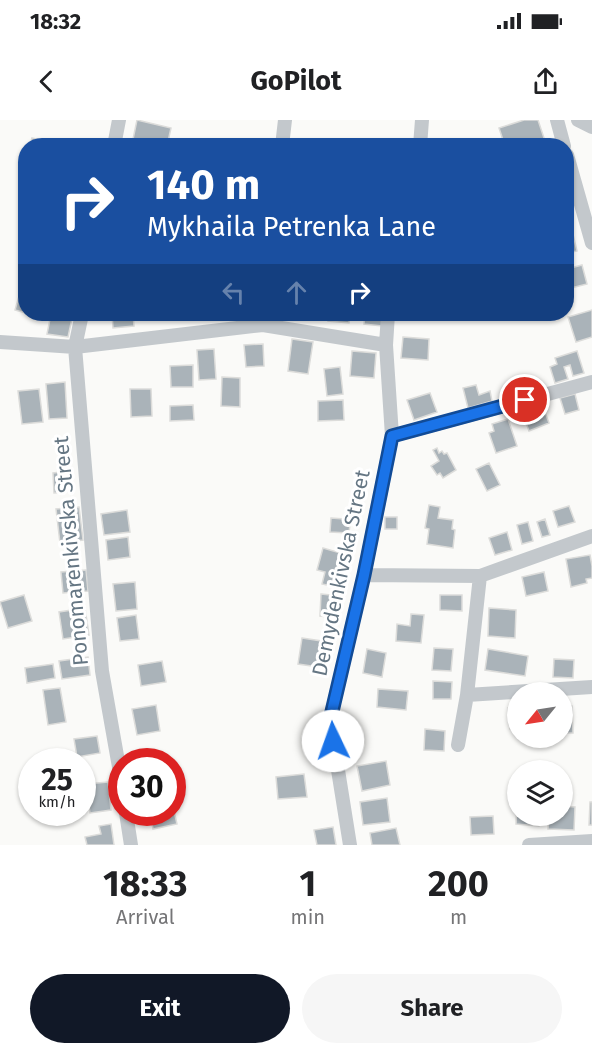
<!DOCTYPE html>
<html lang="en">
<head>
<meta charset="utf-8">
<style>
	:root { --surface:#fff; --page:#f6f6f6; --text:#202124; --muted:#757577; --accent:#111827 }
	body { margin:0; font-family:"Fira Sans",sans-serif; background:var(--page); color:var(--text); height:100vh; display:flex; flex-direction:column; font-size:22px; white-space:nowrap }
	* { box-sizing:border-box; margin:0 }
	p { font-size:20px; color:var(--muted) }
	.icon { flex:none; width:33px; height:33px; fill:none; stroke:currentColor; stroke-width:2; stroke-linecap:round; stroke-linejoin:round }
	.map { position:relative; height:725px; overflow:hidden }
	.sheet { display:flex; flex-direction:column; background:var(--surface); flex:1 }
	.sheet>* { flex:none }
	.hud { position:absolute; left:18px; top:18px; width:556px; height:183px; border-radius:24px; box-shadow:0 2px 4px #0004; background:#1a4fa0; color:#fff; overflow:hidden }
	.needle { width:39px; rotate:240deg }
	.tools { position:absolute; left:507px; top:562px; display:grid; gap:12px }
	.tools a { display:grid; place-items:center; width:66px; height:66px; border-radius:50%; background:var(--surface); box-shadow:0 2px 4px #0004; font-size:30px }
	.speed { position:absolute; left:18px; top:628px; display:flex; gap:12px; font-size:30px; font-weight:700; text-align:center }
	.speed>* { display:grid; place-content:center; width:78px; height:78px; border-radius:50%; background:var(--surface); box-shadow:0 2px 4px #0004; line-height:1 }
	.speed small { font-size:15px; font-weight:400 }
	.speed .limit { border:9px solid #d22; background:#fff; color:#111 }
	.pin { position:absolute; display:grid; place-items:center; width:51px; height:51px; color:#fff; margin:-26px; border:3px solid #fff; border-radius:50%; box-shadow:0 2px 6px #0007 }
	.me { position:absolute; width:66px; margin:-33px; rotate:357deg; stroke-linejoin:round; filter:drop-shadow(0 0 4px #0008) }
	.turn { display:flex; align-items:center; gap:21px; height:126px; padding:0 30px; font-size:27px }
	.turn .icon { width:78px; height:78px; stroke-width:2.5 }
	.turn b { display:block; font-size:42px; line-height:51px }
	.lanes { display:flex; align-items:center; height:57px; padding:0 30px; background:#0003; justify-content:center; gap:30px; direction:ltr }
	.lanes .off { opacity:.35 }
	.eta { display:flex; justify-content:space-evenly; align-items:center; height:102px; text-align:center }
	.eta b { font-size:36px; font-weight:700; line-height:42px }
	.primary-button { display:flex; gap:12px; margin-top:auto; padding:12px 30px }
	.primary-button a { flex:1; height:69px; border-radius:36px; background:var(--accent); color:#fff; font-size:24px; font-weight:700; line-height:69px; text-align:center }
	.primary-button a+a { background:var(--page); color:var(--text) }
	.status { display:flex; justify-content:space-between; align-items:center; height:42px; padding:0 30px; background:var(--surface); direction:ltr }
	.status svg { height:16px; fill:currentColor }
	header { display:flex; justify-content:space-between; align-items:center; height:78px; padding:0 30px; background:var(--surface); font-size:27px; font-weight:700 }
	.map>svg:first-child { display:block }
</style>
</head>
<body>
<div class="status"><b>18:32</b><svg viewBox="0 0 49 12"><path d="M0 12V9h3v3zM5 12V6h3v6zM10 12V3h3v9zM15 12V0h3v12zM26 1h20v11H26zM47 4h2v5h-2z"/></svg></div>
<header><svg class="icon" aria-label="back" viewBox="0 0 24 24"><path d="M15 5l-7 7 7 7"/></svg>GoPilot<svg class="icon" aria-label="share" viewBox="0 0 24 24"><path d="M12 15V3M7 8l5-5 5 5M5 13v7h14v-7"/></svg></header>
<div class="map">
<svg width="592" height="725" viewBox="0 0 592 725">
	<rect width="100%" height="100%" fill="#fafaf8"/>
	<path fill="#aab3b9" stroke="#dcdcda" stroke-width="1.5" d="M137,0L171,8L167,26L132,24Z
		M524,0H538L546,24L542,26H505L499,8Z
		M32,18L57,24V26H30Z
		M571,106L577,131L567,133V107Z
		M582,145L587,164L567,169V149Z
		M21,169L26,170V193L15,190Z
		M592,190V217L576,222L568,197Z
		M51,194H73L68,217L47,214Z
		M112,194H133L134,206L113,208Z
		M329,194H350L349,203L328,201Z
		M365,194H383L382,206L364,204Z
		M439,194H463V195L439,199Z
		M403,217L429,219L428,240L401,238Z
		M292,219L313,222L308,254L288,251Z
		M263,224L264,246L246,247L244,225Z
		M214,229L216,259L199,260L197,230Z
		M352,231L376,233L374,258L350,256Z
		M577,231L584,253L573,256L570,245L564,247L568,259L555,263L550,247L557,244L555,238Z
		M193,245V267H171L170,246Z
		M340,247L343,274L327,276L324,249Z
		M222,257L240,258V287L221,286Z
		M65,262L67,298L49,299L46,264Z
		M476,265L479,275L490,271L492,281L468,288L463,268Z
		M39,269L43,302L22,304L18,271Z
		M130,269H151L152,296L131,297Z
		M430,273L437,292L414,300L407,280Z
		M575,274L579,290L565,294L560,278Z
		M343,280L344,300L318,301V281Z
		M541,281L549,303L529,311L521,289Z
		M193,285L194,300L170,301V286Z
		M508,299L517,326L496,333L489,313L494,311L492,304Z
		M437,328L439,333L442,331L444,334L447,333L456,350L443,358L440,353L437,355L431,346L439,341L433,330Z
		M489,343L500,365L487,371L476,349Z
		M71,351L72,372L54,373L53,353Z
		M429,385L440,387L438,398L453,400L452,409L455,410L453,428L427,424L429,409L425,408Z
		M569,386L575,402L558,407L553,391Z
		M79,387L83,420L60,423L56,389Z
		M127,390L130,412L104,415L101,394Z
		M385,397H397V409H385Z
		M331,398L344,399L343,403L350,404L349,413L330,412Z
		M545,399L550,415L542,417L537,402Z
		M528,402L533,421L522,424L517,405Z
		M507,412L512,430L495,435L489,418Z
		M128,417L130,437L108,440L106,420Z
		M323,428L344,434L338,455L344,456L341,468L322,464L325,452L317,450Z
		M590,435L592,446V458L586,459L587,463L571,467L566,439Z
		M86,450L88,471L63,473L61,452Z
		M544,452L548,471L526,476L522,457Z
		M135,462L137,489L116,491L113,464Z
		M321,474L340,476L339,498L320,496Z
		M24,475L32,501L8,508L0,482Z
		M440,475H462V491L440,490Z
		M85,488L89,515L63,519L59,492Z
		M489,488L516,490L515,518L488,516Z
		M411,494L424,495L421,523L396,521L397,504L410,506Z
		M136,495L139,519L120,521L117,498Z
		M302,518L328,522L325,548L298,544Z
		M434,528L453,529L451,551L432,550Z
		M367,529L386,533L382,557L363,553Z
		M488,529L528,536L525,556L485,550Z
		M88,537L90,555L62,559L59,541Z
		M554,539L574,540L573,558L553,557Z
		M162,541L166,562L141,566L138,545Z
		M53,544L55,558L27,563L25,548Z
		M433,561L452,562L451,579H433Z
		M60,568L66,602L48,605L43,570Z
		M378,569L408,571L406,590L377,587Z
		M156,585L160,611L137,615L132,589Z
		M572,586L573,613H562V587Z
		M518,587V608L510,609L508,588Z
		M425,609L445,611L444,631L424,630Z
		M97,616L100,633L77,637L74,619Z
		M386,641L390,665L362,671L357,646Z
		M304,654L307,677L278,679L276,657Z
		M108,662L111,690L90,693L86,664Z
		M387,678L390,702L363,705L360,682Z
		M517,680L518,696H540L539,706L516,704Z
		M172,682L177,704L153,709L150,693H172Z
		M590,682H592V705H589Z
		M562,686L575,687L574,710L548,709L549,696H562Z
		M493,696L494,714L471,715L470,697Z
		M111,704L114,725H87L85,717L101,714L99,706Z
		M333,707L336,725H317L314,710Z
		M396,708L400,725H372L370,713Z"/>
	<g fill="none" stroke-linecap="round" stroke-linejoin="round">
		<path stroke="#c3c8cc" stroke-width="14" d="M557,0L564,26
			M578,0L592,7
			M114,26L119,0
			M282,26L285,0
			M420,26L422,0
			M567,35L592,123
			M82,194L75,227L102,551L122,664
			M0,222L75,227L263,205L386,225
			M392,316L592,262
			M364,455L480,456L592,416
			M467,575L592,567
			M458,625L467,575L480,456
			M126,693L131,725
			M350,725L330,600L364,455L392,316L386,225L388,194
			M529,725L592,721"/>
	</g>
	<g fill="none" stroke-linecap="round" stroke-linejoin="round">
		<defs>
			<path id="route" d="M333,621L330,600L364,455L392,316L525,280"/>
		</defs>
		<use href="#route" stroke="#114b97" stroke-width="15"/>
		<use href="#route" stroke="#1a73e8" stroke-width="10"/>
	</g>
	<g text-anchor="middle" stroke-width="6" stroke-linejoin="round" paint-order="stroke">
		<g font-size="21" fill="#657683" stroke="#fff">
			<text transform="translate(71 431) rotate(-95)" y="7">Ponomarenkivska Street</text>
			<text transform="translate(341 453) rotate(-78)" y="7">Demydenkivska Street</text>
		</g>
	</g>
</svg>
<div class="tools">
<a><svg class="needle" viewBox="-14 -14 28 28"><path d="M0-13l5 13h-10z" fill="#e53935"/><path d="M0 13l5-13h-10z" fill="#757577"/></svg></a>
<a><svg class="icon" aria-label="layers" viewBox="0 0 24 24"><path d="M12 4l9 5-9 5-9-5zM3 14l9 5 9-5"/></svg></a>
</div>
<div class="speed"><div>25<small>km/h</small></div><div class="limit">30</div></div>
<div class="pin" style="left:525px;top:280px;background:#d93025"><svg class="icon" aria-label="arrive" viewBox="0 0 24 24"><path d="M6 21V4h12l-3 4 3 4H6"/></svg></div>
<svg class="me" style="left:333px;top:621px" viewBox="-20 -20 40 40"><circle r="19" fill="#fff"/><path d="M0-13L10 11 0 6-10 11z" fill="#1a73e8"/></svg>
<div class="hud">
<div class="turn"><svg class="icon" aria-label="right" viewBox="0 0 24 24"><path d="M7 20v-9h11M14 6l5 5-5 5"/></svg><div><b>140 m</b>Mykhaila Petrenka Lane</div></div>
<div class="lanes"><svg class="icon off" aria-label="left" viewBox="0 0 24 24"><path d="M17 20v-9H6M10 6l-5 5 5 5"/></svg><svg class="icon off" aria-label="ahead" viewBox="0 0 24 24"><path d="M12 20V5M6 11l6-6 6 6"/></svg><svg class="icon" aria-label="right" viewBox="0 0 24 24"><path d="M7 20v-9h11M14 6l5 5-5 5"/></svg></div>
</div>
</div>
<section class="sheet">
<div class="eta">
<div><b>18:33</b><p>Arrival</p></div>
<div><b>1</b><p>min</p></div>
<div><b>200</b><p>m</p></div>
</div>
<div class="primary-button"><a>Exit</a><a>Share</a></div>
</section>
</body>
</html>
